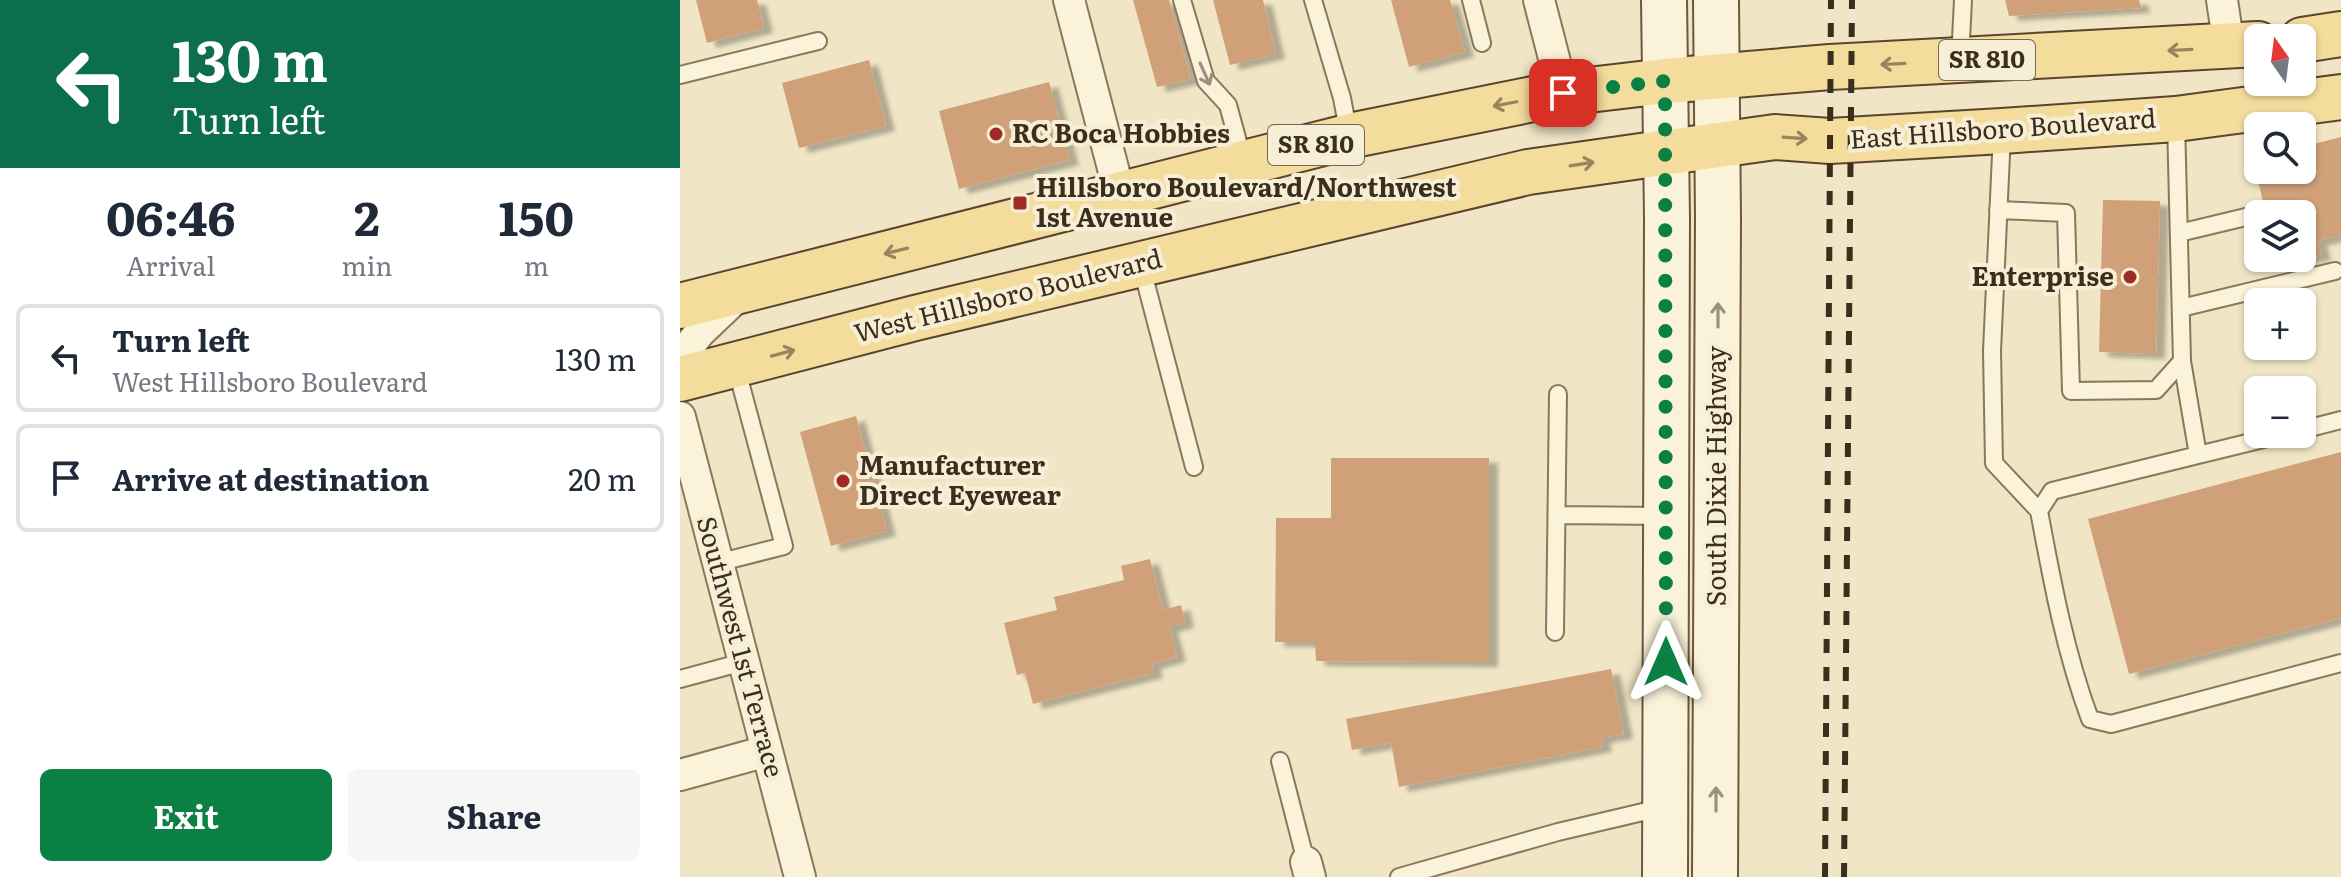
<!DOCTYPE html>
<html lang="en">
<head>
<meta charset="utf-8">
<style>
	:root { --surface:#fff; --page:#f6f6f7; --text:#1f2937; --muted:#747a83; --line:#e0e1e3; --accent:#0b8043 }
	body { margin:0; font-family:Literata,serif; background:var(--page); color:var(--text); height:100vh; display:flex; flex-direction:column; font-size:30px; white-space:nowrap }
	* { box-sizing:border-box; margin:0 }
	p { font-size:26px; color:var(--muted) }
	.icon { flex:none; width:44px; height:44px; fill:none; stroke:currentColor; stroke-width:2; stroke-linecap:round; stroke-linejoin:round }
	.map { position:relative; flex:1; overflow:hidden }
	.side { display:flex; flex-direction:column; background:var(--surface); width:680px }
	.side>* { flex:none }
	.banner { background:#0b6e4f; color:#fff; overflow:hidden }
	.needle { width:52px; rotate:346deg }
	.fabs { position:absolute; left:1564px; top:24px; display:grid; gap:16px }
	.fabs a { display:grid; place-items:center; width:72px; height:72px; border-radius:12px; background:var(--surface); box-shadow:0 2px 6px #0004; font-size:40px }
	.pin { position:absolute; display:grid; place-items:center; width:68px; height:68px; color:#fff; margin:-34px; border-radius:16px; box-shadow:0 4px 12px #0006 }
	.me { position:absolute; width:88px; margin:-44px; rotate:0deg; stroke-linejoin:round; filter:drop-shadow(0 0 6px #0008) }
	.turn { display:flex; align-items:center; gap:28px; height:168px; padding:0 40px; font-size:36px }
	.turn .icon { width:104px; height:104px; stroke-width:2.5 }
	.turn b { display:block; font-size:56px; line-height:68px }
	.eta { display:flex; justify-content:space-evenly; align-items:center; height:136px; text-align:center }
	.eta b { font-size:48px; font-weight:700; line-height:56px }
	.button { display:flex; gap:16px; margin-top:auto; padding:16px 40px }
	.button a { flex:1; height:92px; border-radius:12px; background:var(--accent); color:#fff; font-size:32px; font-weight:700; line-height:92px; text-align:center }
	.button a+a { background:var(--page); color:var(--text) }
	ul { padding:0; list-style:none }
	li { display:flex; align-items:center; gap:24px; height:108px; margin:0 16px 12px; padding:0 24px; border:4px solid var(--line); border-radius:12px }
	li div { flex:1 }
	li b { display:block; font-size:30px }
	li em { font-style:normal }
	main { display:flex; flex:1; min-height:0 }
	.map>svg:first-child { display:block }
</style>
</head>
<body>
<main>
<section class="side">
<div class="banner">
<div class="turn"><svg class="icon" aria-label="left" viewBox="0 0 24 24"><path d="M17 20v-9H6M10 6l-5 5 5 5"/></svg><div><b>130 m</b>Turn left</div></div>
</div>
<div class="eta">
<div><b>06:46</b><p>Arrival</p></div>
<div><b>2</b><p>min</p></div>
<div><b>150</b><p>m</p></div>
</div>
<ul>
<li><svg class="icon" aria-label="left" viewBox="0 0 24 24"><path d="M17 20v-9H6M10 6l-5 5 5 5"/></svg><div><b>Turn left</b><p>West Hillsboro Boulevard</p></div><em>130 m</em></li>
<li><svg class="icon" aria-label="arrive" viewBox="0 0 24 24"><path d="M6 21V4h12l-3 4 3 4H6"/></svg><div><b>Arrive at destination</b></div><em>20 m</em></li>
</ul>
<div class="button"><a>Exit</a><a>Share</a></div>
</section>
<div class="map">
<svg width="1661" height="877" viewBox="0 0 1661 877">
	<defs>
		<filter id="shadow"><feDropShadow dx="9" dy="5" stdDeviation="2" flood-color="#0004"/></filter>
	</defs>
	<rect width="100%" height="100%" fill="#f0e5c5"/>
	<path fill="#d0a179" filter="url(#shadow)" d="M16,0H77L84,28L27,43Z
		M453,0H489L511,79L477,87Z
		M533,0H583L596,54L550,65Z
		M711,0H770L785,52L729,67Z
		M1325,0H1459L1461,8L1329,16Z
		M189,60L206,126L119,148L102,83Z
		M369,82L390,160L279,189L259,111Z
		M1661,137V235L1638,241L1642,255L1599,265L1598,258H1622V214H1586L1573,160L1578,158V170H1622V147Z
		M1423,200L1480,201L1476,354L1419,352Z
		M176,416L207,531L151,546L120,432Z
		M1661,452V618L1449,674L1408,519Z
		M651,458H809V662L636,661L635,642H595L596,518H651Z
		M470,559L483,610L501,605L505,623L489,627L497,657L472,664L474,673L353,704L345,673L337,675L324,623L377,610L374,597L444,580L441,566Z
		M931,669L944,734L921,738L923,747L719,787L711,743L672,750L666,719Z"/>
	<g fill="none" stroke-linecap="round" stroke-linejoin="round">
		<defs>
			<path id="service" d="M502,0L526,81L548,105L563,160
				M633,0L662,98L669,135
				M791,0L802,43
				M1280,60L1283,0
				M0,75L138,41
				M1322,133L1312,351L1314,463L1359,511
				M1318,210L1386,213L1391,391L1476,390L1502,361L1496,121
				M1499,233L1570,216
				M461,265L514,467
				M1501,308L1655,271
				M1502,361L1518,455L1372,491L1359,511C1372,581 1385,652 1410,719L1431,724L1661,663
				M1622,430L1661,420
				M1518,455L1604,434
				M877,515L983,516
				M37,563L104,546L56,367
				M875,632L878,394
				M0,679L63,662
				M600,761L626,862
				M719,877L878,832L984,807"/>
			<path id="minor" d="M389,0L440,195
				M859,0L883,93
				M1542,0L1549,47
				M0,359L19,333L60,294
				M0,417L120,877
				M0,775L87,751
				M626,862L630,877"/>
			<path id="secondary" d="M984,0L987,218L985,877
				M1035,877L1038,218L1036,0"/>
			<path id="primary" d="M1622,40L1661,34
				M0,306L679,134L883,93L985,81L1150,67L1578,44
				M0,379L235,318L848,172L1095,137L1150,141L1322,131L1496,119L1661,97"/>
		</defs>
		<use href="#service" stroke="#8c775a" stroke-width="20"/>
		<use href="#minor" stroke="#8c775a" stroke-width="34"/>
		<use href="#secondary" stroke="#6e583d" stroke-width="48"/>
		<use href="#primary" stroke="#5a442e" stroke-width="48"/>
		<use href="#service" stroke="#faf2d9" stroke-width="16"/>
		<use href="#minor" stroke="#faf2d9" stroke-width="30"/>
		<use href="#secondary" stroke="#faf2d9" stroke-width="44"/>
		<use href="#primary" stroke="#f4dc9c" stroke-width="44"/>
		<path stroke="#3c2e1e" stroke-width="6" stroke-dasharray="14 14" stroke-linecap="butt" d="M1145,877L1151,0
			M1164,877L1172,0"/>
	</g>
	<defs><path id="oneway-shaft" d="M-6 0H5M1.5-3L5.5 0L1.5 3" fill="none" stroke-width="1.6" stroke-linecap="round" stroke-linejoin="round" transform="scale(2)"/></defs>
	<g stroke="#98855d">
		<use href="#oneway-shaft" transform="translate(1500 50) rotate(177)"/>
		<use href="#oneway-shaft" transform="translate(1213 64) rotate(177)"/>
		<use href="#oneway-shaft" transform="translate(825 104) rotate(169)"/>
		<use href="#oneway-shaft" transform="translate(1115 138) rotate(4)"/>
		<use href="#oneway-shaft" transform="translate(902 164) rotate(-9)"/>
		<use href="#oneway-shaft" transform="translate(216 251) rotate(166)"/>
		<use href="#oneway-shaft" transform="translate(103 353) rotate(-15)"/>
	</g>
	<g stroke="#9b907c">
		<use href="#oneway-shaft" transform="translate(525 74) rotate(66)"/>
		<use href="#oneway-shaft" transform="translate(1038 315) rotate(-90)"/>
		<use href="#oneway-shaft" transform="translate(1036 799) rotate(-90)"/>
	</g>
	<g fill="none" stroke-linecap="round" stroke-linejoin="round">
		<path stroke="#0b8043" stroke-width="14" stroke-dasharray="0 25.2" d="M883,93L985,81L986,662"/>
	</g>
	<g fill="#9e2b27" stroke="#f7efd5" stroke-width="3">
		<circle cx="316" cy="134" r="8"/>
		<rect x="332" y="195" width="16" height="16" rx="4"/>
		<circle cx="1450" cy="277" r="8"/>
		<circle cx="163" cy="481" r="8"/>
	</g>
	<g text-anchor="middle" stroke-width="8" stroke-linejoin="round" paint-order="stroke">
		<g fill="#f7efd5" stroke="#746855" stroke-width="2">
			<rect x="1259" y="40" width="96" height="40" rx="6"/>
			<rect x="588" y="125" width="96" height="40" rx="6"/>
		</g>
		<g font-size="24" font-weight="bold" fill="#3c2e1e">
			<text x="1307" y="68">SR 810</text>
			<text x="636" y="153">SR 810</text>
		</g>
		<g font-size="26" fill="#3c2e1e" stroke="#f7efd5">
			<text transform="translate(1323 129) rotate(-4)" y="9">East Hillsboro Boulevard</text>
			<text transform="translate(328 296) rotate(-14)" y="9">West Hillsboro Boulevard</text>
			<text transform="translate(1037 476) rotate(-90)" y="9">South Dixie Highway</text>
			<text transform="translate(60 647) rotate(75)" y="9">Southwest 1st Terrace</text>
		</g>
		<g font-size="26" font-weight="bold" fill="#3c2e1e" stroke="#f7efd5" text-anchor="start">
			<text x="332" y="143">RC Boca Hobbies</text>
			<text x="356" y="197">Hillsboro Boulevard/Northwest<tspan x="356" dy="30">1st Avenue</tspan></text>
			<text x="1434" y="286" text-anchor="end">Enterprise</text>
			<text x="179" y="475">Manufacturer<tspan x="179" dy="30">Direct Eyewear</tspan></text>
		</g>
	</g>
</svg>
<div class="fabs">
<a><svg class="needle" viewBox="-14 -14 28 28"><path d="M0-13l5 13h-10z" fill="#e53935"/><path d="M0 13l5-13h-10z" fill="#747a83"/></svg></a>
<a><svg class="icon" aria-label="search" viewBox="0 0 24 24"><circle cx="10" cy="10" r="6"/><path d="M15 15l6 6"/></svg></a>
<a><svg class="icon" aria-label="layers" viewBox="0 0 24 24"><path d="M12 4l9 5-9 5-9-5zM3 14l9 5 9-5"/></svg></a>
<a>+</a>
<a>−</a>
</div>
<div class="pin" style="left:883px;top:93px;background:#d93025"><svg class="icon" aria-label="arrive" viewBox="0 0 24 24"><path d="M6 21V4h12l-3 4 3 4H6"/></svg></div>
<svg class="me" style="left:986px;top:662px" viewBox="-20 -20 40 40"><path d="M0-17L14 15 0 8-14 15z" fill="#0b8043" stroke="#fff" stroke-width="4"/></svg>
</div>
</main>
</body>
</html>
